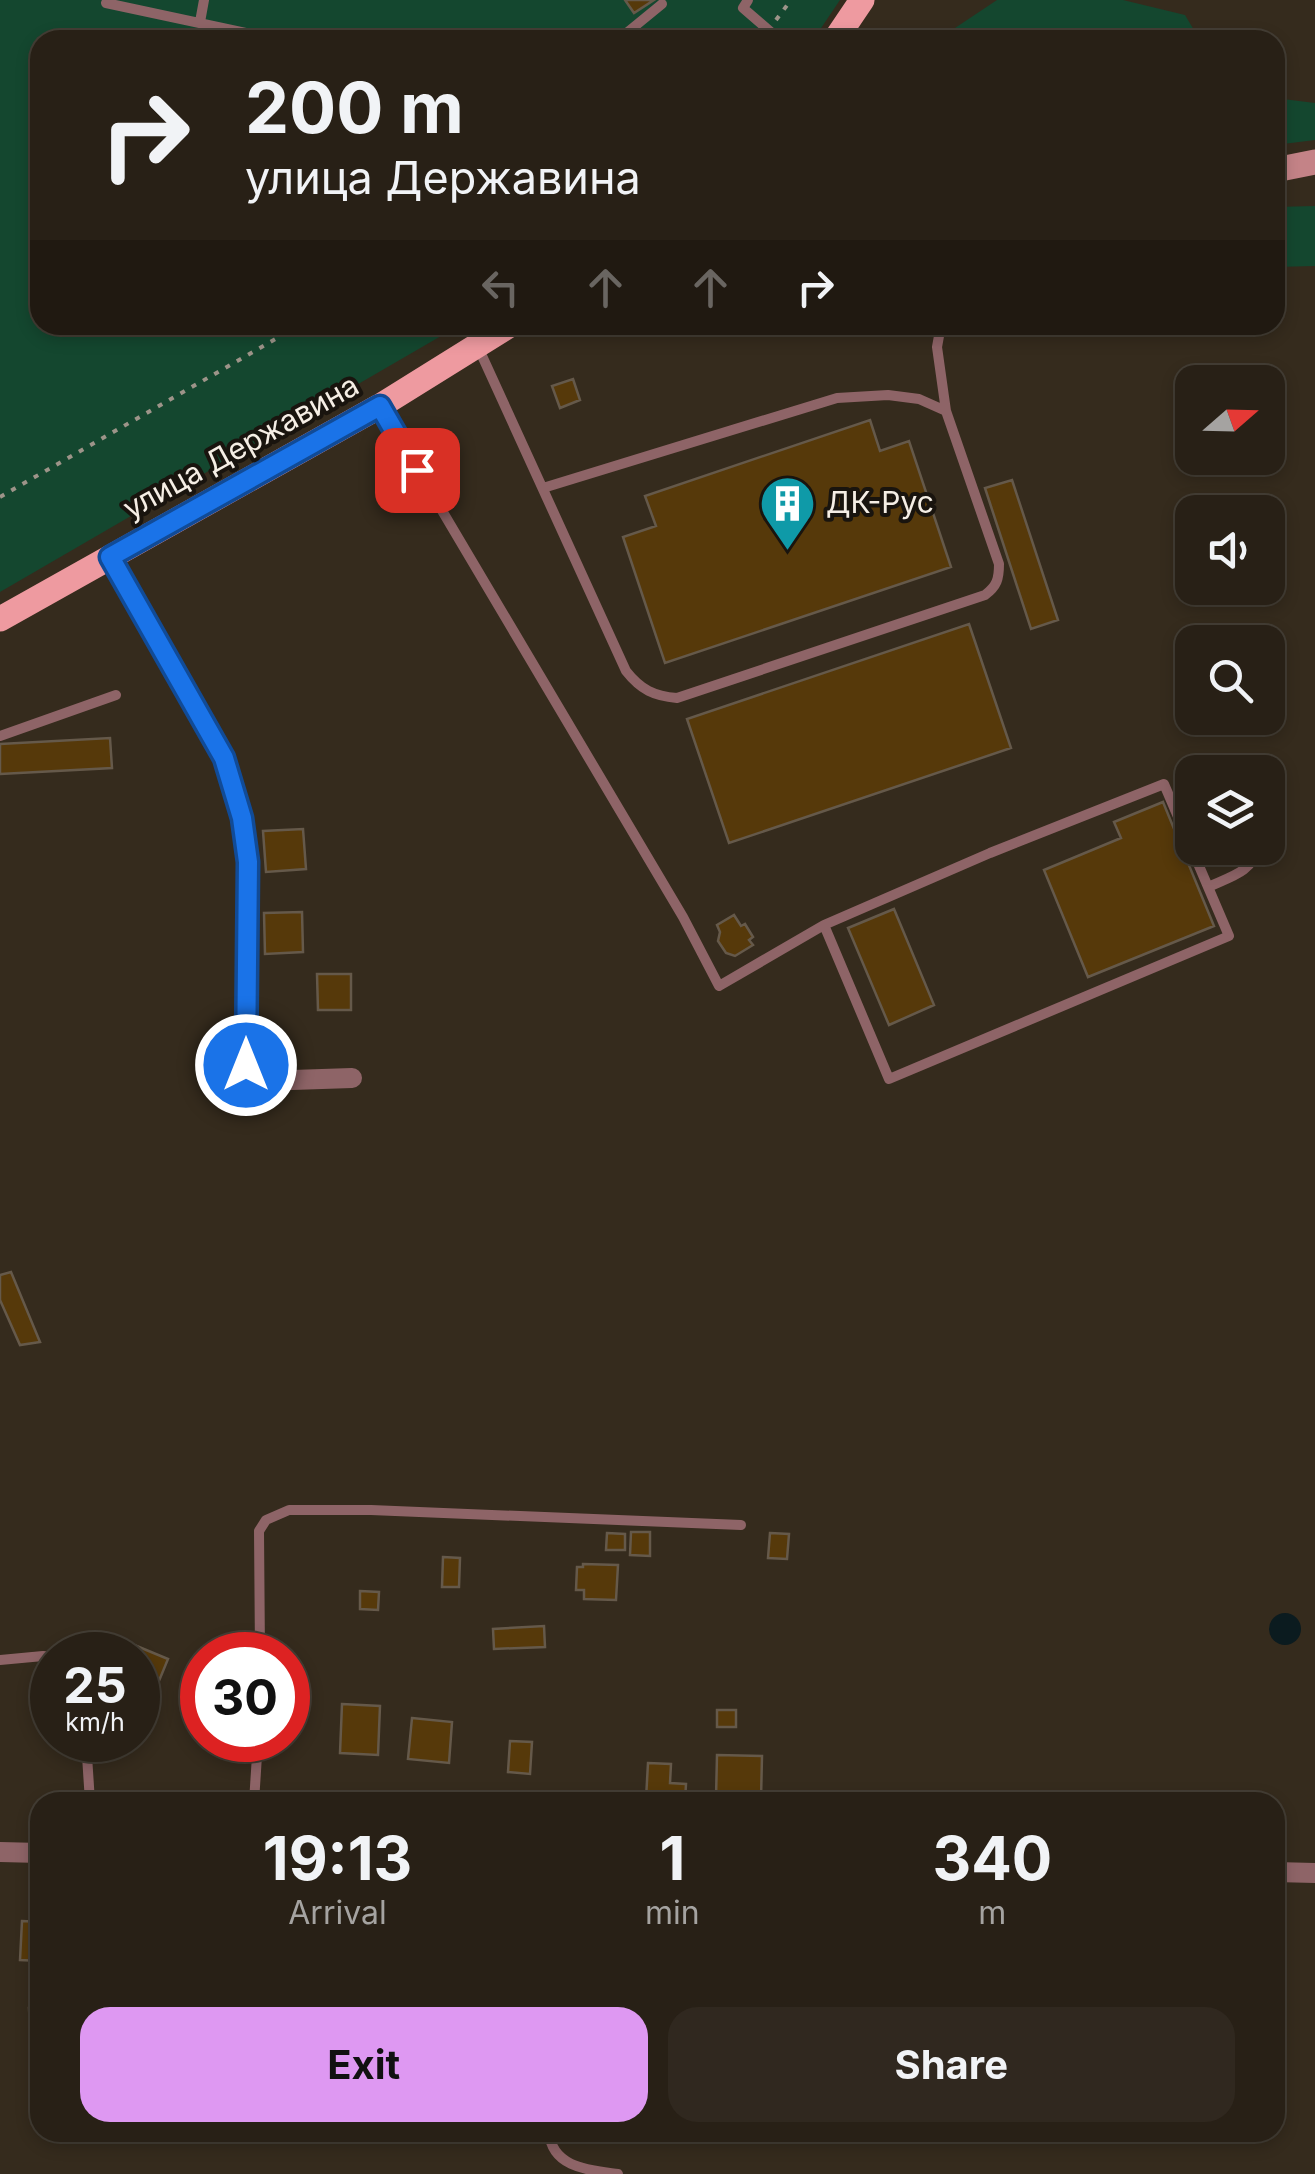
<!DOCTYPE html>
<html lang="en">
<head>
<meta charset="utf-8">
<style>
	:root { --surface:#282016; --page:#30281f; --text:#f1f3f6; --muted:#a5a3a1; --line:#443e35; --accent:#de98f2 }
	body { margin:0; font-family:Inter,sans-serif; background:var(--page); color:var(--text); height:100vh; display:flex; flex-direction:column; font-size:38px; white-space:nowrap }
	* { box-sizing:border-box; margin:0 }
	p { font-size:32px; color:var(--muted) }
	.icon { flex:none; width:55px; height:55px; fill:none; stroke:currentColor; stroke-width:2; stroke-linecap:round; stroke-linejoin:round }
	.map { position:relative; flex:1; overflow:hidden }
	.panel { position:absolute; left:30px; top:1792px; width:1255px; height:350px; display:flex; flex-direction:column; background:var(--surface); border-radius:30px; box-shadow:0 5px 15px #0003,0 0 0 2px var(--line) }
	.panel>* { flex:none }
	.banner { position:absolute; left:30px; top:30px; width:1255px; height:305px; border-radius:30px; box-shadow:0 5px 15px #0003,0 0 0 2px var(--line); background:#282016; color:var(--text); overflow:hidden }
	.needle { width:65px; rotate:70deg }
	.controls { position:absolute; left:1175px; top:365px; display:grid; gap:20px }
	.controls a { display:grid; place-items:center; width:110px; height:110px; border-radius:20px; background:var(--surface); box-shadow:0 5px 15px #0003,0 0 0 2px var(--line); font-size:50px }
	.speed { position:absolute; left:30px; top:1632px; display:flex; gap:20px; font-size:50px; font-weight:700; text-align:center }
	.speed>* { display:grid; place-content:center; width:130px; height:130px; border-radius:50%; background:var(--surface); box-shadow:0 5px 15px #0003,0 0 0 2px var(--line); line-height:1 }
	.speed small { font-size:25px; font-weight:400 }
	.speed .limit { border:15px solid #d22; background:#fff; color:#111 }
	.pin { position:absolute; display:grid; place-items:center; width:85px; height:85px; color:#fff; margin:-42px; border-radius:20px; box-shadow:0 5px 15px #0006 }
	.me { position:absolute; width:110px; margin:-55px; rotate:0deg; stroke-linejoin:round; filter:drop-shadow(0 0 8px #0008) }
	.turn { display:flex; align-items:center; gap:35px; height:210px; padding:0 50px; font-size:45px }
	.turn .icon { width:130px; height:130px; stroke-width:2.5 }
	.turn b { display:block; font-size:70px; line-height:85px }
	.lanes { display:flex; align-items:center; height:95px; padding:0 50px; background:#0003; justify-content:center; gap:50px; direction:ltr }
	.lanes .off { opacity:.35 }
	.eta { display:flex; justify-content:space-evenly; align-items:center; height:170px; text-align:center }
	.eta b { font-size:60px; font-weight:700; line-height:70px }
	.action { display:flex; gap:20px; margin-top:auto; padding:20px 50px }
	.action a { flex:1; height:115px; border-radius:30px; background:var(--accent); color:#111; font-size:40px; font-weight:700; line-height:115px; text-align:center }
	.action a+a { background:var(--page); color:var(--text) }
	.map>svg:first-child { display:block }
</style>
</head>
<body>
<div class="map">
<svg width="1315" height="2174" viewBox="0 0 1315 2174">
	<rect width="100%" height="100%" fill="#352b1d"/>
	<path fill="#14472f" d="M0,0H840L813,40H40V325H460L0,592Z
		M997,0H1123L1185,15L1200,40H937Z
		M1275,98L1315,103V140L1275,145Z
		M1315,206V266L1275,267V207Z"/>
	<path fill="#0b1b1f" d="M1269 1629a16 16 0 1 1 32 0a16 16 0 1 1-32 0Z"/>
	<path fill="#56390a" stroke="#65594a" stroke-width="2.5" d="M625,0H654L634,13Z
		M573,379L580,400L560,408L552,386Z
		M870,420L880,451L909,441L951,567L665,663L623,537L656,526L645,496Z
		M1012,480L1058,620L1031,629L985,488Z
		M969,624L1011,748L729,843L687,719Z
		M110,738L112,768L0,774V744Z
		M1163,802L1214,926L1088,977L1044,870L1121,838L1114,822Z
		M303,829L306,869L266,872L263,831Z
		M894,909L934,1005L889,1025L848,928Z
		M302,912L303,952L265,954L264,913Z
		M734,915L741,926L745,924L753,937L749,940L753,945L735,956L726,953L718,941L720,932L717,925Z
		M317,974H351V1010H318Z
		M11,1272L40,1342L20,1345L0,1300V1275Z
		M631,1532H650V1556L630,1555Z
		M607,1533L625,1534V1550H606Z
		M770,1533L789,1534L787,1559L768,1558Z
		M443,1557L460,1558L459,1587H442Z
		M583,1564L618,1565L616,1600L584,1599V1590H576L577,1567H583Z
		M360,1591L379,1592L378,1610L360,1609Z
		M544,1626L545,1647L494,1649L493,1629Z
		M127,1642L168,1659L138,1732V1655H121Z
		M342,1704L380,1706L378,1755L340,1753Z
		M717,1710H736V1727H717Z
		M412,1718L452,1722L449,1763L408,1759Z
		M510,1741L532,1742L530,1774L508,1772Z
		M717,1755L762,1756L761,1799L716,1798Z
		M648,1763L671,1764L670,1783L686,1784L685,1801L646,1799Z
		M22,1921L40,1922V1961L20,1960Z
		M29,2008H40V2030H30Z"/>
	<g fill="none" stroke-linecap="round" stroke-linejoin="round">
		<path stroke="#9d9489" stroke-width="4" stroke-dasharray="5 8" stroke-linecap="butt" d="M776,20L791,0
			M0,497L300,325"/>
		<path stroke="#8e6467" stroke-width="10" d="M748,0L743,8L780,40
			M106,3L279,40
			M200,22L204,0
			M618,40L662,4
			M941,325L937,347L946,411
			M478,347L626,671C641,690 654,696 677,698L985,595C997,586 999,579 999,564L946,411L919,399L888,395L837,398L543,488
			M380,406L683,917L719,986L824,925L990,853L1164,784L1229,936L889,1079L824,925
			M0,736L116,695
			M1175,810L1192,804
			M1208,887C1227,878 1256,871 1255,848
			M260,1655L259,1531L266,1520L289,1510H371L741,1525
			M0,1660L43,1656L52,1657
			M86,1740L90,1802
			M254,1802L258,1740
			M549,2132C552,2168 589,2170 618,2174"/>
		<path stroke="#8e6467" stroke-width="20" d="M110,557L224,758L242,819L248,862L246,1065L252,1075L262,1081L352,1078
			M0,1852L40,1853
			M1275,1872L1315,1873"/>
		<path stroke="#c48387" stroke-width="25" d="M1275,170L1315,162"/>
		<path stroke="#ee9aa0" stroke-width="25" d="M835,40L862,0
			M0,619L380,406L510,325"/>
	</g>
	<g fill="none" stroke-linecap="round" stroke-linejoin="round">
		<defs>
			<path id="route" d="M246,1065L248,862L242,818L224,758L110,557L380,406L417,470"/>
		</defs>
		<use href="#route" stroke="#114b97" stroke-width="25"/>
		<use href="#route" stroke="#1a73e8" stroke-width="18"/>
	</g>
	<defs>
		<symbol id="building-pin" viewBox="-11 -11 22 30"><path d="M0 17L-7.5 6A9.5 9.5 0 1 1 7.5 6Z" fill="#0f9aa8" stroke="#19140e"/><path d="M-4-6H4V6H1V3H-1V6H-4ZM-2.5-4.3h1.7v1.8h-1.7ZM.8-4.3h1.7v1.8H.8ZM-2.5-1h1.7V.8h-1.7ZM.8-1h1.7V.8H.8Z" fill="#fff"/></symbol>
	</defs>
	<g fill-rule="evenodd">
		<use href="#building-pin" x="756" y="472" width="63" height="86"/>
	</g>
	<g text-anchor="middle" stroke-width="8" stroke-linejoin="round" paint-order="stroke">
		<g font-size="30" fill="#f5eee5" stroke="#19140e">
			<text transform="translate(241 447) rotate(-29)" y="10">улица Державина</text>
		</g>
		<g font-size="30" fill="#f5eee5" stroke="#19140e" text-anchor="start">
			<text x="826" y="513">ДК-Рус</text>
		</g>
	</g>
</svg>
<div class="controls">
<a><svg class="needle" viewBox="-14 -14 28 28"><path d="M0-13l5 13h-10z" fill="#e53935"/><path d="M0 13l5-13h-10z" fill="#a5a3a1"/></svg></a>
<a><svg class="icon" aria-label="sound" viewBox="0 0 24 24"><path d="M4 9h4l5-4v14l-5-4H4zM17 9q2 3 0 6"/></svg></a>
<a><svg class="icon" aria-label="search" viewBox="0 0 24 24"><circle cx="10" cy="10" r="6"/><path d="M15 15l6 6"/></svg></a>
<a><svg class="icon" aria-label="layers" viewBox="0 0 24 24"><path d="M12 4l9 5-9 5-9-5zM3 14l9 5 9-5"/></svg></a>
</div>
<div class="speed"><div>25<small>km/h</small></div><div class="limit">30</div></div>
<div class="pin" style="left:417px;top:470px;background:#d93025"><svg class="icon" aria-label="arrive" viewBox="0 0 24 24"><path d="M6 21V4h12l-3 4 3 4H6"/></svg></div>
<svg class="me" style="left:246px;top:1065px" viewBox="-20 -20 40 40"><circle r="17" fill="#1a73e8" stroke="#fff" stroke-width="3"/><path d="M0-11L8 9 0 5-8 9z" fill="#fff"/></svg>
<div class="banner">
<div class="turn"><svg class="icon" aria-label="right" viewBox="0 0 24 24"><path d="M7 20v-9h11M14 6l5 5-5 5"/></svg><div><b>200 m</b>улица Державина</div></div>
<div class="lanes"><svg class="icon off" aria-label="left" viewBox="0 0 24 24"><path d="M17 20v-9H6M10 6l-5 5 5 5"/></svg><svg class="icon off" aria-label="ahead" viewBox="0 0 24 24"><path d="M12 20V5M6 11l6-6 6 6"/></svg><svg class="icon off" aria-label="ahead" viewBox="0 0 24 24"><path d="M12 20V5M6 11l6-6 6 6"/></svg><svg class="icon" aria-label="right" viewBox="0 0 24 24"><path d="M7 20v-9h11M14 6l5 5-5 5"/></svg></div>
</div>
<section class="panel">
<div class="eta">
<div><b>19:13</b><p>Arrival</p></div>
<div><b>1</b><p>min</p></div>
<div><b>340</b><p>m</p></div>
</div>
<div class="action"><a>Exit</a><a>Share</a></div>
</section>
</div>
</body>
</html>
